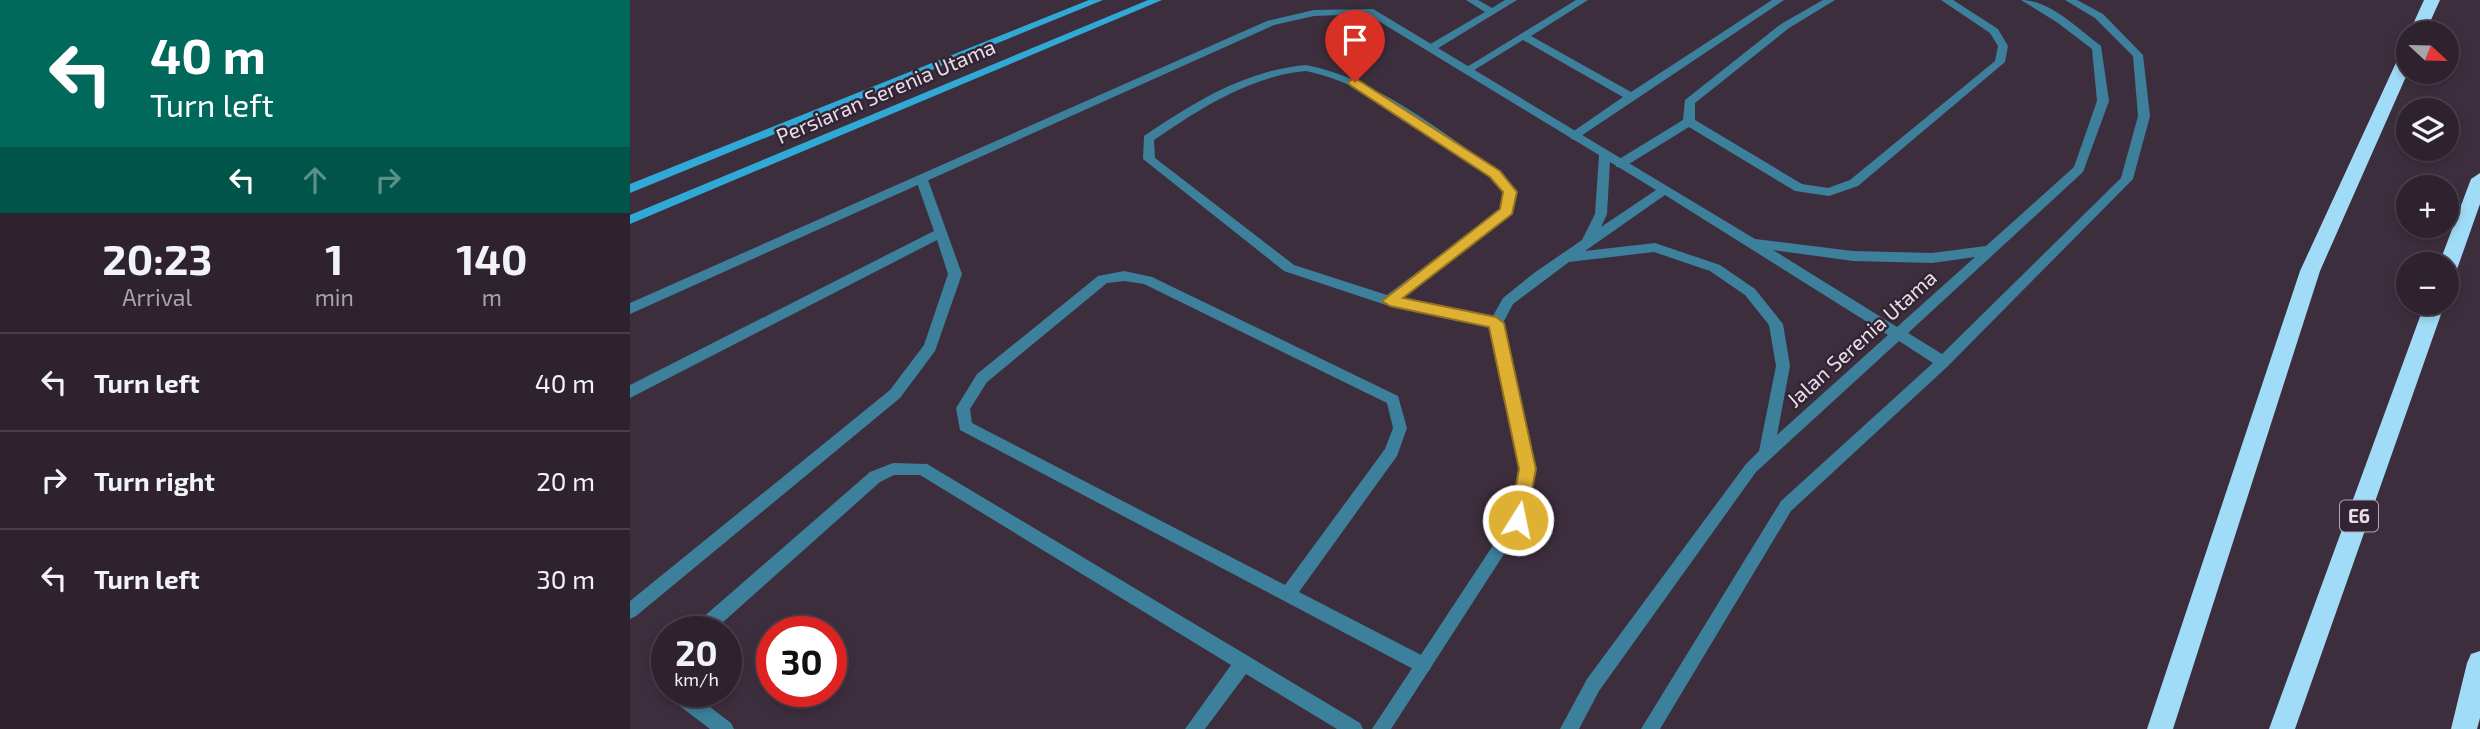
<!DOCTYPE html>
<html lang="en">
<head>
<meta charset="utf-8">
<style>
	:root { --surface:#2e222e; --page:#3a2f3a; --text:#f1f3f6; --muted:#a7a4aa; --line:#493f4a }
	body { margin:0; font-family:"Exo 2",sans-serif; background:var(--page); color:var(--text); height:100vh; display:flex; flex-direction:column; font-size:26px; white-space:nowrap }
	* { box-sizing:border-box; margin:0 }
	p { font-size:23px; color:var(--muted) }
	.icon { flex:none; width:38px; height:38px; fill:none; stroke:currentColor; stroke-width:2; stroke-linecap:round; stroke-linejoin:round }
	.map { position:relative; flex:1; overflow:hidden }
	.details { display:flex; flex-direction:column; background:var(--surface); width:630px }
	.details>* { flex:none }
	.top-card { background:#00695c; color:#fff; overflow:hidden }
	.needle { width:46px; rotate:112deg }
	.fabs { position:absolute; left:1766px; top:21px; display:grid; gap:14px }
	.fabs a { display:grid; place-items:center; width:63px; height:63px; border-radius:50%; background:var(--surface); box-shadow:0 4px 10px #0003,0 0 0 2px var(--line); font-size:35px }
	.speed { position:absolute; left:21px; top:616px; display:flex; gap:14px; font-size:35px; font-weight:700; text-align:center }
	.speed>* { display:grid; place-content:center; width:91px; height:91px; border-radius:50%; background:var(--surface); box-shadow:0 4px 10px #0003,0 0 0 2px var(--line); line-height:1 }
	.speed small { font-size:18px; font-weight:400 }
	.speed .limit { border:10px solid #d22; background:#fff; color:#111 }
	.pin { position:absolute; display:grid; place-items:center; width:60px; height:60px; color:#fff; margin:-72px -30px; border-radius:50% 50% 50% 0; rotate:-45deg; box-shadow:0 0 7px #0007 }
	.pin .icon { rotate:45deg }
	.me { position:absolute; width:77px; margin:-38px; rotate:10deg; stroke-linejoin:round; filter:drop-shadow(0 0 5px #0008) }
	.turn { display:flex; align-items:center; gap:24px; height:147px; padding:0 35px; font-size:32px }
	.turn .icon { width:91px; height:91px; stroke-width:2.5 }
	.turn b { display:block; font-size:49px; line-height:60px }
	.lanes { display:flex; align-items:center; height:66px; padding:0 35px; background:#0003; justify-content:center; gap:35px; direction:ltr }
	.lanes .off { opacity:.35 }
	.eta { display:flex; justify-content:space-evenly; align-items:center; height:119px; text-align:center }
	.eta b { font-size:42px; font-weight:700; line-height:49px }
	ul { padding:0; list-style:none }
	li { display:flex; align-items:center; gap:21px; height:98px; padding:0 35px; border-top:2px solid var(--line) }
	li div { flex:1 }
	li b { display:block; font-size:26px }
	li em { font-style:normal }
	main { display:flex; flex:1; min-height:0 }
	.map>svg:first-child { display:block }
</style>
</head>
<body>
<main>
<section class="details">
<div class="top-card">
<div class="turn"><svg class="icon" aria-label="left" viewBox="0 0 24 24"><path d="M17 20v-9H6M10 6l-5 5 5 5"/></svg><div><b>40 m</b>Turn left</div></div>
<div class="lanes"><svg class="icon" aria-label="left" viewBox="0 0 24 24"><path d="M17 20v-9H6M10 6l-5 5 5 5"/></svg><svg class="icon off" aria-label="ahead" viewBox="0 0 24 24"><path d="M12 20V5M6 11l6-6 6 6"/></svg><svg class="icon off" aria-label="right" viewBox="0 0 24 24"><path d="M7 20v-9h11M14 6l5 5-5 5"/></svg></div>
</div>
<div class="eta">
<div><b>20:23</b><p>Arrival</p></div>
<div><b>1</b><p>min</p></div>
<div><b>140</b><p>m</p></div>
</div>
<ul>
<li><svg class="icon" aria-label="left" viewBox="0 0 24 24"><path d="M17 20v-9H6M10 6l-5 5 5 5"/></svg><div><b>Turn left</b></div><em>40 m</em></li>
<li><svg class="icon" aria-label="right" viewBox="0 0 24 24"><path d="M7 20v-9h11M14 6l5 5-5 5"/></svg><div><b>Turn right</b></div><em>20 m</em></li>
<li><svg class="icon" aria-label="left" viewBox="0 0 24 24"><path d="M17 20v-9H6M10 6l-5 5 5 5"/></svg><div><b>Turn left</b></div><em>30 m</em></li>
</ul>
</section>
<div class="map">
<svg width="1850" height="729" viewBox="0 0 1850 729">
	<rect width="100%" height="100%" fill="#3d2e3e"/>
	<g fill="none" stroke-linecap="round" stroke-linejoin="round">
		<path fill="#3c809b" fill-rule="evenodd" d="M836,0H848L862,8L875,0H887L805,50H797V46L855,12Z
			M946,0H958L901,36L1001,92L1142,0H1154L945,140L941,139V133L993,97L893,40L841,72L837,73L832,70Z
			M1193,0H1205L1159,28L1065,103V120L1172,184L1198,188L1220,180L1365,61L1368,46L1360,33L1311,0H1323L1368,29L1378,46L1375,62L1228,186L1199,196L1165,191L1059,127L994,167H986V161L1053,120L1055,100L1151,24Z
			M676,65C748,79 809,131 869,171L884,189L886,192L881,214L771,299L871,319L873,323L871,327L866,328L759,306L654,271L513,159L514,136C563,103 616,70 676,65ZM676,71C742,84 806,139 861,177L874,193L871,209L757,295L664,265L525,158L524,140C569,109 620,76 676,71Z
			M292,176L298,180L332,274L305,351L270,398L6,616L0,619V601L260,390L294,345L318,274L307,240L0,398V385L304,231L286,180Z
			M494,271L522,277L768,396L777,428L767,456L669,592L799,659L802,665L799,671L793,673L787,671L330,430L326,408L347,374L468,276ZM494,281L514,284L757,403L763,428L755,449L655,585L342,423L340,409L357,382L477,283Z
			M263,463L297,464L730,723L733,729H707L616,674L575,729H555L601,665L290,475H264L250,482L82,632H61L63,626L240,472Z
			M37,687V691H59L101,723L104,729H80L38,697L35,691Z"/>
		<path fill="#3c809b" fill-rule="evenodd" d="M1391,0C1420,0 1448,29 1471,46L1479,101L1453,172L1278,333L1312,354L1491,178L1508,116L1503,56L1465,18L1435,0H1447L1473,14L1513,55L1520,116L1503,179L1318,366L1161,511L1030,729H1011L1151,501L1303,363L1269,341L1126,472L969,691L949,729H930L957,679L1116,464L1129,451L1146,366L1139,325L1115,295L1080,271L1024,252L939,262L883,304L873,323L906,469L896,520L761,729H742L881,518L890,469L859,323L873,298L904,273L952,240L965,214L969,155L737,14L684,16L644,25L0,314V303L637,21L684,10L743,9L1125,239L1223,251L1302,253L1356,246L1444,167L1467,101L1462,49L1428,23ZM980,162L1026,190L971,227L977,214ZM1035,195L1258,335L1147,435L1160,366L1153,324L1125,289L1090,265L1025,243L955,251ZM1143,250L1223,261L1302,263L1345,257L1267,327Z"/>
		<path fill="#30a9d6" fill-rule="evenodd" d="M459,0H473L0,193V184Z
			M518,0H532L0,224V215Z"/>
		<path fill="#a0dcf7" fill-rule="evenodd" d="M1794,0H1810L1795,33H1779Z
			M1778,49V72L1690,271L1543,729H1517L1670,271L1770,54Z
			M1850,173V204L1826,272L1823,277L1816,279V264H1809L1841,179Z
			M1795,303H1815L1665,729H1639Z
			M1850,651V718L1847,729H1821L1837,663L1841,654Z"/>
	</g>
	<path fill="#dfb133" stroke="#917321" stroke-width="2" d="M725,78L870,171L887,192L882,214L773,298L866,317L874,323L906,469L895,526L888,528L882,526L880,520L889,469L859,327L760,306L752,301L870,209L873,192L860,177L720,85L718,82Z"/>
	<g text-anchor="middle" stroke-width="5" stroke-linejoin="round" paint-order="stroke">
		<rect fill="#332434" stroke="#b2a6b2" stroke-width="2" x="1710" y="500.5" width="38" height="31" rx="5"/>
		<g font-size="19" font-weight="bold" fill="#e8dee8">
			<text x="1729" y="523">E6</text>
		</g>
		<g font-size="21" fill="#e8dee8" stroke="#332434">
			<text transform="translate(256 92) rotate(-23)" y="7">Persiaran Serenia Utama</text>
			<text transform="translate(1232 339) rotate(-42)" y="7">Jalan Serenia Utama</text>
		</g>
	</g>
</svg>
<div class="fabs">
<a><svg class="needle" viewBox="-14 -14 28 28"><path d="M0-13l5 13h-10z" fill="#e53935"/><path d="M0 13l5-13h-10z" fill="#a7a4aa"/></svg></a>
<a><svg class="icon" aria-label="layers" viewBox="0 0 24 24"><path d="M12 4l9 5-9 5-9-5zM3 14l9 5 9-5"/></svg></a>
<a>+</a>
<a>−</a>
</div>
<div class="speed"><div>20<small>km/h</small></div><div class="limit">30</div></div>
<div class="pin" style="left:725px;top:82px;background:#d93025"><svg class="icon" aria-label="arrive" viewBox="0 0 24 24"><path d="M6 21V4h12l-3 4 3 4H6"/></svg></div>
<svg class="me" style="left:888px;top:520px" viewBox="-20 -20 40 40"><circle r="17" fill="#dfb133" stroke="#fff" stroke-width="3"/><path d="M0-11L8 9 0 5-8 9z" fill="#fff"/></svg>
</div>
</main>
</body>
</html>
